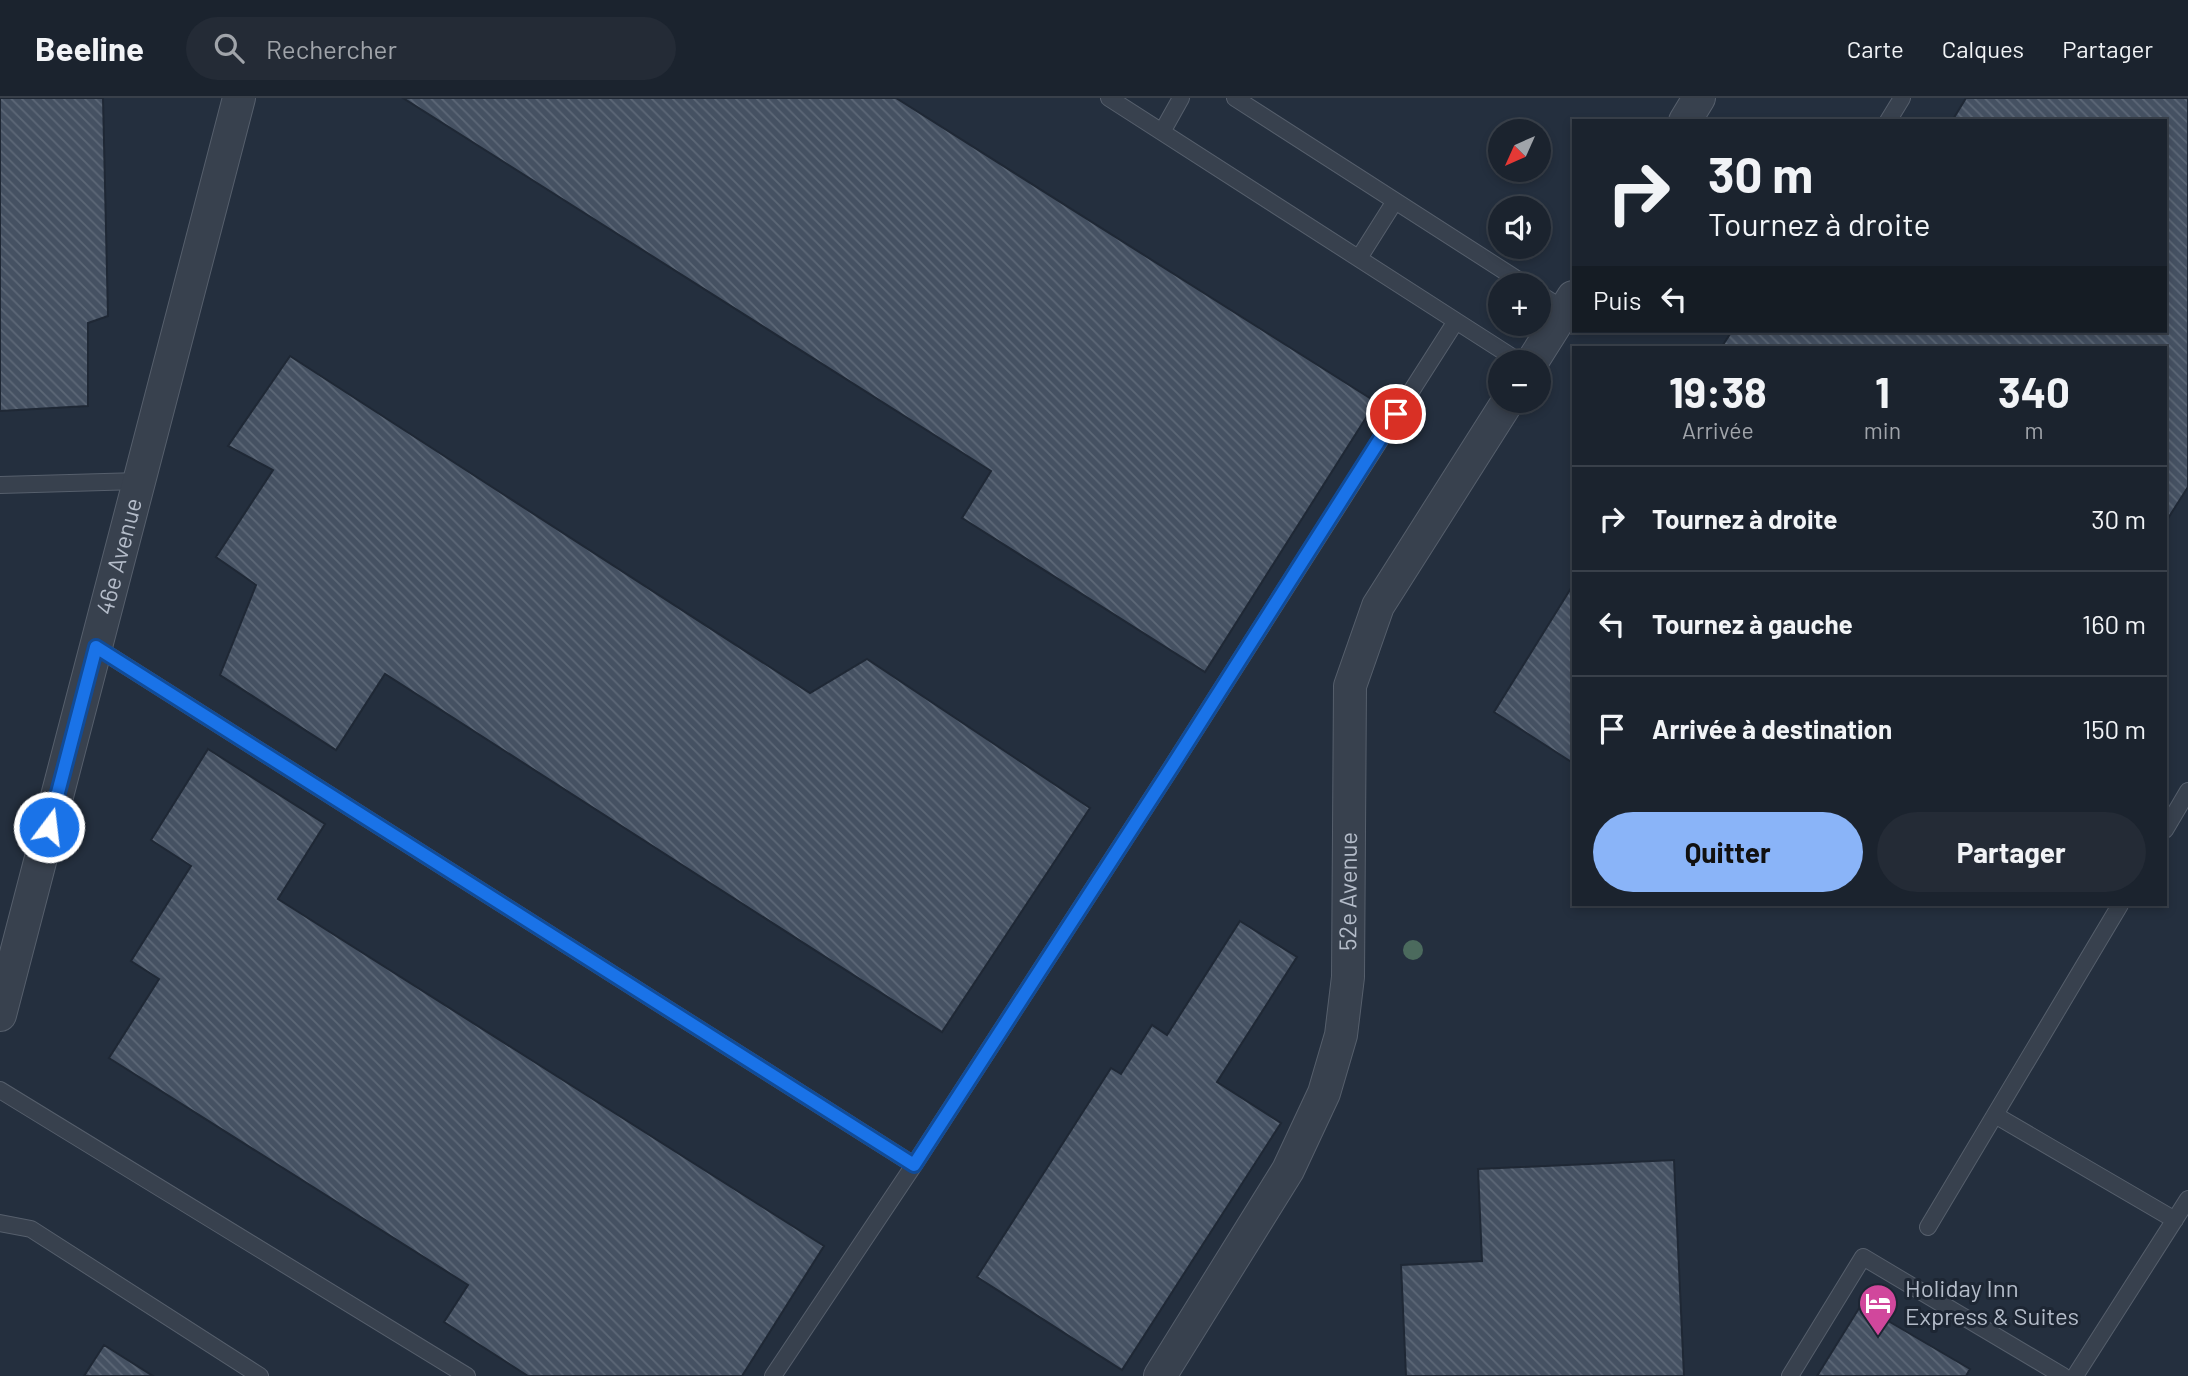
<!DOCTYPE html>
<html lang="fr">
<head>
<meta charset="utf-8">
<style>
	:root { --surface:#1b232e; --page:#242b36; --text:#f1f3f6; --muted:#a0a4aa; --line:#39404a; --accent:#8ab4f8 }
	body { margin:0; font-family:Barlow,sans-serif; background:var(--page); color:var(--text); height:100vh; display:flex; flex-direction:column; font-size:26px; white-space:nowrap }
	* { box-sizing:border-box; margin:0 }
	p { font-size:23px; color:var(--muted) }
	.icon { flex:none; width:38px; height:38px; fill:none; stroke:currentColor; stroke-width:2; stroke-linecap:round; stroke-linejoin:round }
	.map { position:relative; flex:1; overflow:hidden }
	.sheet { position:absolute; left:1572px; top:248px; width:595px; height:560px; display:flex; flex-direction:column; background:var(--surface); border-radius:0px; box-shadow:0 4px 10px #0003,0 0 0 2px var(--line) }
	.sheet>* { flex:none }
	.top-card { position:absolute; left:1572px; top:21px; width:595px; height:214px; border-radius:0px; box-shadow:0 4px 10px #0003,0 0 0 2px var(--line); background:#1b232e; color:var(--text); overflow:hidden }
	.needle { width:46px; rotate:225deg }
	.fabs { position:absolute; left:1488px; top:21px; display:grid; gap:14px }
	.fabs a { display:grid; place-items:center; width:63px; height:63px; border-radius:50%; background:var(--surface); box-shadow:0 4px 10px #0003,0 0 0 2px var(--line); font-size:35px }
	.pin { position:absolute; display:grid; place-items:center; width:60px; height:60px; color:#fff; margin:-30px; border:4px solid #fff; border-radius:50%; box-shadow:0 2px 7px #0007 }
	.me { position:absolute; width:77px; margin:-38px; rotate:15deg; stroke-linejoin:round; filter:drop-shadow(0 0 5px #0008) }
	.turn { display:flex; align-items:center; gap:24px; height:147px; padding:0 21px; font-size:32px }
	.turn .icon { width:91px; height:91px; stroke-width:2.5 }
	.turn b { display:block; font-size:49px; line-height:60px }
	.then { display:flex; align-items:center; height:66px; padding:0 21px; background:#0003; gap:14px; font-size:26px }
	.eta { display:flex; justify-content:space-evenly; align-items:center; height:119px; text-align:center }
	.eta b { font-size:42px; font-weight:700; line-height:49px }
	.button { display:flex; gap:14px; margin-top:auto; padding:14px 21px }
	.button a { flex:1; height:80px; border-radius:42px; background:var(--accent); color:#111; font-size:28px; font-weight:700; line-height:80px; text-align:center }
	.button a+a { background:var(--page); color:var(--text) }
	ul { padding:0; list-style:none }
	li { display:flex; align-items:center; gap:21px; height:105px; padding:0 21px; border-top:2px solid var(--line) }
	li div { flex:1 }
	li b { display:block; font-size:26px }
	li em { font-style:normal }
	header { display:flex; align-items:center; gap:42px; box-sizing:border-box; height:98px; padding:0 35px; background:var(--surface); border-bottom:2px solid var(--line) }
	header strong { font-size:33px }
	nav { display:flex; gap:38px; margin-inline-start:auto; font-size:24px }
	.search { width:490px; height:63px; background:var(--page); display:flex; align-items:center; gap:18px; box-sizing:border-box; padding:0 24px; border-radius:38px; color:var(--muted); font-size:26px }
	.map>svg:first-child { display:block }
</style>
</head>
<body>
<header>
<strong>Beeline</strong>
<div class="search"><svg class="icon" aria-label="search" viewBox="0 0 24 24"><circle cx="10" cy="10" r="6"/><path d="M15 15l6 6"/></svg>Rechercher</div>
<nav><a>Carte</a><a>Calques</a><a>Partager</a></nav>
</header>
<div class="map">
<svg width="2188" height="1278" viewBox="0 0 2188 1278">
	<defs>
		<pattern id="building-back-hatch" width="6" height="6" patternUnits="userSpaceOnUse" patternTransform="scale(1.75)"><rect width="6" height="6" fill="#455162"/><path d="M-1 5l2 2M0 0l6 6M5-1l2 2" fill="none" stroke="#5d6877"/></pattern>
	</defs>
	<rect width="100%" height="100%" fill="#242f3e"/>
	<path fill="url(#building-back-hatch)" stroke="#1f2835" stroke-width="2" d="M0,0H103L108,218L88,225V308L0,313Z
		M403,0H896L1376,304L1205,574L962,420L991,373Z
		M1966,0H2188V389L2165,425V250H1721L1732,233H2165V23H1952Z
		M290,258L810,595L867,561L1090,710L942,934L385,576L336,652L220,577L256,487L216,459L273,372L228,348Z
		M1573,487V665L1494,614Z
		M208,651L325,726L278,801L824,1148L742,1278H528L444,1224L468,1187L109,960L159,881L131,863L191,768L151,742Z
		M1240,823L1297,859L1217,984L1281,1025L1122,1272L977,1179L1111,970L1121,976L1152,927L1167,937Z
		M1674,1062L1684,1278H1406L1401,1167L1482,1163L1478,1071Z
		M1861,1207L1970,1271L1966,1278H1817Z
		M104,1247L153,1278H84Z"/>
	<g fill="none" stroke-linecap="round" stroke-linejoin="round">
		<defs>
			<path id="service" d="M1109,0L1456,223
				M1235,0L1526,187
				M1888,23L1902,0
				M1162,34L1181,0
				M1359,160L1395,103
				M1538,195L1565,212
				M0,387L139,383
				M96,549L914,1067L1173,667L1456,223L1520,264
				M2165,732L2188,693
				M0,992L467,1278
				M1995,1017L2175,1122
				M0,1125L31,1131L260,1278
				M1928,1129L2120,807
				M773,1278L914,1067
				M1790,1278L1863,1159L2063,1278
				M2075,1278L2188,1101"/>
			<g id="minor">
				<path d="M1685,23L1699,0"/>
				<path d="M1532,264L1573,199"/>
				<path id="s1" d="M0,917L239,0"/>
				<path id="s2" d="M1160,1278L1288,1072L1324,995L1341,937L1348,879L1350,588L1378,508L1508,303"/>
			</g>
		</defs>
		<use href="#service" stroke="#565f6c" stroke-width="18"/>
		<use href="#minor" stroke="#565f6c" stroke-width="34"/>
		<use href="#service" stroke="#38414e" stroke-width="16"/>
		<use href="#minor" stroke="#38414e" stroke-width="32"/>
	</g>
	<circle fill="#4b6a5d" cx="1413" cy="852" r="10"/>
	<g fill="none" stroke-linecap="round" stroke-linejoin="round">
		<defs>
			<path id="route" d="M49,729L96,549L914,1067L1173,667L1396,316"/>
		</defs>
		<use href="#route" stroke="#114b97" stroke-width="18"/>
		<use href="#route" stroke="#1a73e8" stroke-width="12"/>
	</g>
	<defs>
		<symbol id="hotel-pin" viewBox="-11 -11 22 30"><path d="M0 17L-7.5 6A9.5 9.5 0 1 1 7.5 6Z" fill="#d1479c" stroke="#1d2633"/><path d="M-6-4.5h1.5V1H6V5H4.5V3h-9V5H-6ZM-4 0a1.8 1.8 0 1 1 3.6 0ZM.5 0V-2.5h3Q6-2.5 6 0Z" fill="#fff"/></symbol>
	</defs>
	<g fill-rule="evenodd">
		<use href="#hotel-pin" x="1856" y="1183" width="44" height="60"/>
	</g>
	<g text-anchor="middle" stroke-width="6" stroke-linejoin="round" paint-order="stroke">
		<g font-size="24" fill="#b4bcc9" stroke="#1d2633">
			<text dy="8" stroke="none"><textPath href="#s1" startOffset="474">46e Avenue</textPath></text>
			<text dy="8" stroke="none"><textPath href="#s2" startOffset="532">52e Avenue</textPath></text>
		</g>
		<g font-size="24" fill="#b4bcc9" stroke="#1d2633" text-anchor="start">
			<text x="1905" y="1199">Holiday Inn<tspan x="1905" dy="28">Express &amp; Suites</tspan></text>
		</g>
	</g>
</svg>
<div class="fabs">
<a><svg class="needle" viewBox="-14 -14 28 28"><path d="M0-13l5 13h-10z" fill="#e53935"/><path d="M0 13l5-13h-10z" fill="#a0a4aa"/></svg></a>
<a><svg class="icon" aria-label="sound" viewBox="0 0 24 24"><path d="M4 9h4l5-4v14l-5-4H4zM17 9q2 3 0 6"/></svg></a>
<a>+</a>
<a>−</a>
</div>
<div class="pin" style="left:1396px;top:316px;background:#d93025"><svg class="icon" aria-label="arrive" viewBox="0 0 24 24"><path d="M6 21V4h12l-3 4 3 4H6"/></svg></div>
<svg class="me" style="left:49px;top:729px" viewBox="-20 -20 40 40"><circle r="17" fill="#1a73e8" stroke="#fff" stroke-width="3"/><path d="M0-11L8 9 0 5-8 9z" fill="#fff"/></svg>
<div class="top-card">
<div class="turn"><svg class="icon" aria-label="right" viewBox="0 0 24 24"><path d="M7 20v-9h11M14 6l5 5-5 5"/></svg><div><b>30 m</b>Tournez à droite</div></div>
<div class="then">Puis<svg class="icon" aria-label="left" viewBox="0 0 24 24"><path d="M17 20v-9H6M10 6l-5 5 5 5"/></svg></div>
</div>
<section class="sheet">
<div class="eta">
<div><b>19:38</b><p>Arrivée</p></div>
<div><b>1</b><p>min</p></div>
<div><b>340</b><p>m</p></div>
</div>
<ul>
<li><svg class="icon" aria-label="right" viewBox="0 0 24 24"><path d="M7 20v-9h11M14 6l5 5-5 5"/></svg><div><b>Tournez à droite</b></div><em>30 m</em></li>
<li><svg class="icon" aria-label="left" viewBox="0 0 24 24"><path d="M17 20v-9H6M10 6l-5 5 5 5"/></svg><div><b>Tournez à gauche</b></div><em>160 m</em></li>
<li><svg class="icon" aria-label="arrive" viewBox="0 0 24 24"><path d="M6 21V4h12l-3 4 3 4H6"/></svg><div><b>Arrivée à destination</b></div><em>150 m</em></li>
</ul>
<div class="button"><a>Quitter</a><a>Partager</a></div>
</section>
</div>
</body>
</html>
